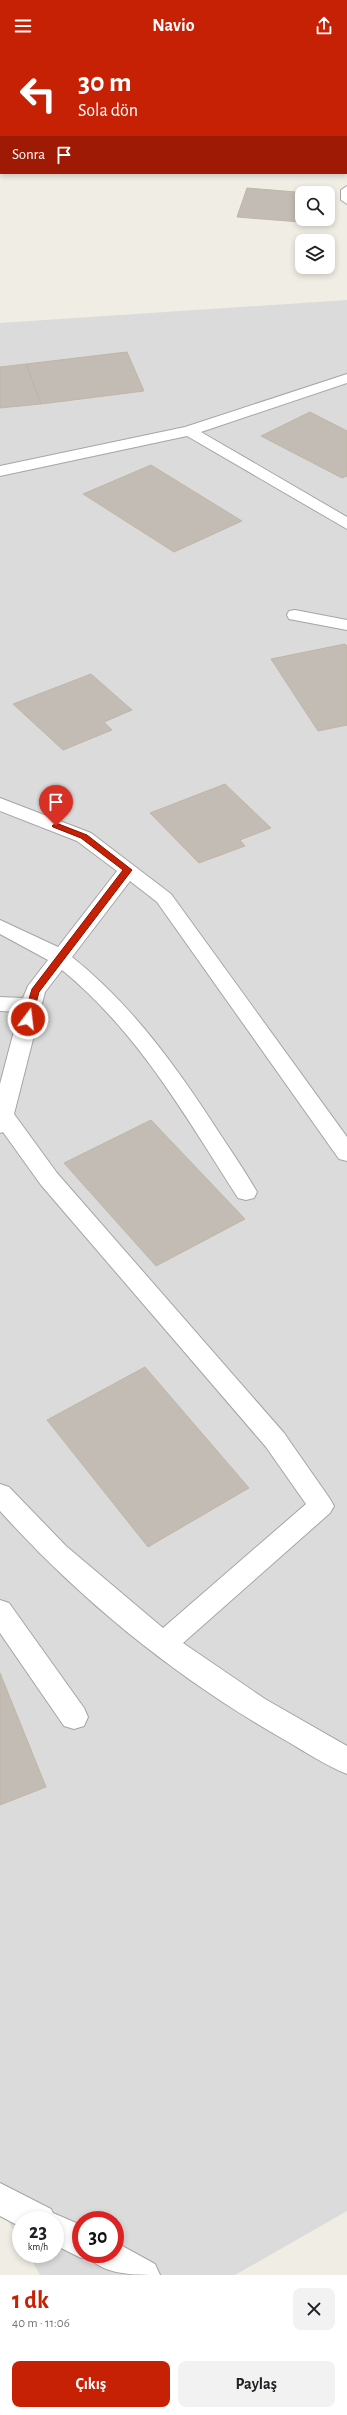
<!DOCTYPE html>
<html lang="tr">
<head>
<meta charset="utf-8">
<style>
	:root { --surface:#fff; --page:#f2f2f2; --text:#202124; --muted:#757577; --accent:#c72105 }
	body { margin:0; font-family:"Alegreya Sans",sans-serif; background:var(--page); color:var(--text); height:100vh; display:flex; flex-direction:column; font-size:15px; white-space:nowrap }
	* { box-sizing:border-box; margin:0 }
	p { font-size:13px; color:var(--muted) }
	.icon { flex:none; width:22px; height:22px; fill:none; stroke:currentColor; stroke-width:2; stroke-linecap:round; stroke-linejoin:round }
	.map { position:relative; height:2223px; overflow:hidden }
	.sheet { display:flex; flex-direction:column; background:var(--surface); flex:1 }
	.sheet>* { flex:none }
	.guide { position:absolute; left:0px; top:0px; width:347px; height:122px; box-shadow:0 2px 6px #0003; background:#c72105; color:#fff; overflow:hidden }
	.tools { position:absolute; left:295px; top:134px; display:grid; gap:8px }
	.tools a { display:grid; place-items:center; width:40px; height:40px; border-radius:8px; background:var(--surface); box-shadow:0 2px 6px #0003; font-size:20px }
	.speed { position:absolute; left:12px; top:2159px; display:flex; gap:8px; font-size:20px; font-weight:700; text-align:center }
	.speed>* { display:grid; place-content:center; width:52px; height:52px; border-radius:50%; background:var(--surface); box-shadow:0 2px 6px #0003; line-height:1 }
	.speed small { font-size:10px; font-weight:400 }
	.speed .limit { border:6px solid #d22; background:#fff; color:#111 }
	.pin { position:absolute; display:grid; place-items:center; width:34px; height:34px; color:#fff; margin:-41px -17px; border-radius:50% 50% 50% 0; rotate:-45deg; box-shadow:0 0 4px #0007 }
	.pin .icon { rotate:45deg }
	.me { position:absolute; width:44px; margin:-22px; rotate:15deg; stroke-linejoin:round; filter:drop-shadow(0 0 3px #0008) }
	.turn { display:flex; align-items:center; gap:14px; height:84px; padding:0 12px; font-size:18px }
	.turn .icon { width:52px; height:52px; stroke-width:2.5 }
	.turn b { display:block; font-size:28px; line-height:34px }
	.then { display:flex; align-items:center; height:38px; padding:0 12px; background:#0003; gap:8px; font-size:15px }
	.round { display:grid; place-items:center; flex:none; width:42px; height:42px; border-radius:8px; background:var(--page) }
	.summary { display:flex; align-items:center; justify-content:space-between; height:68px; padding:0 12px }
	h1 { font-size:24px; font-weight:700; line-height:30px; color:var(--accent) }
	.cta { display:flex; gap:8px; margin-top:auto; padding:8px 12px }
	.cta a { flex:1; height:46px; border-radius:8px; background:var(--accent); color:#fff; font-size:16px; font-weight:700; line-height:46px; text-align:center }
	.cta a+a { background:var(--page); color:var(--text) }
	header { display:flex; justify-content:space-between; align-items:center; height:52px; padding:0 12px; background:var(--accent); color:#fff; font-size:18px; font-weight:700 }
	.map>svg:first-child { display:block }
</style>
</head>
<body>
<header><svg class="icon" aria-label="menu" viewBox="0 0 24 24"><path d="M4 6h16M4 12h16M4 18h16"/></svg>Navio<svg class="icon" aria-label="share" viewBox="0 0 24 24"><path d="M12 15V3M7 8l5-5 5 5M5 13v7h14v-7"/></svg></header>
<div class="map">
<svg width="347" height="2223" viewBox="0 0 347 2223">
	<rect width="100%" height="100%" fill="#efede4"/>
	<path fill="#dcdbdb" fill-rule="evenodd" d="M347,248V2159L235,2223H40L28,2202H55V2168H21V2191L0,2155V271ZM81,2168H115V2202H81Z"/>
	<path fill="#c3bcb4" stroke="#c0b6a7" d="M247,136L308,141H302L300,170L237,165Z
		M127,300L144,339L41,352L26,312Z
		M26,312L41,352L0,356V315Z
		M310,360L347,379V424L342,426L261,384Z
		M151,413L242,469L174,500L83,442Z
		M345,592L347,594V673L318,679L271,607Z
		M91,622L132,658L104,670L112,678L63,698L13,652Z
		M225,732L271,776L240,788L245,794L199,811L150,761Z
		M151,1068L245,1167L156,1214L64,1111Z
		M145,1315L249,1436L148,1495L47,1368Z
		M0,1621L46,1735L0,1753Z"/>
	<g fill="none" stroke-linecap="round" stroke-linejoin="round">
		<defs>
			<path id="service" d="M347,134V152L341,148V138Z
				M0,2131L51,2157L53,2161L81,2173V2202H115V2190L155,2212L160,2223C135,2223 100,2223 88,2203L81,2206L55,2193V2168H21V2175L0,2164Z"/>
			<path id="minor" d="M347,322V331L201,380L347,465V477L187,384L0,424V414L185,375Z
				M295,558L347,568V578L289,567L287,563L289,559Z
				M0,746L91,781L171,842L347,1085V1109L339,1107L157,850L130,829L72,905C132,953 176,1014 218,1079C231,1099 245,1119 257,1140L254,1146L246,1148L238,1146C186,1065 138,980 62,918L45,940L14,1062L57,1121L284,1381L330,1447L334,1454L330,1461L183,1591L265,1647L347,1694V1722C325,1713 304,1699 283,1687C178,1627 81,1549 0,1459V1432L9,1435L66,1494L163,1576L306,1452L266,1395L41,1133L3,1080L0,1081V1032L19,960L0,959V945L23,946L28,934L48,908L0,882V868L58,895L117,819L77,789L0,759Z
				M0,1548L9,1551L84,1656L88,1665L84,1674L74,1677L64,1674L0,1581Z"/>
		</defs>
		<use href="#service" stroke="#a5a5a5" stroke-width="2"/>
		<use href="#minor" stroke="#a5a5a5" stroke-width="2"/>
		<use href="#service" fill="#fff" fill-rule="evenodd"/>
		<use href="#minor" fill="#fff" fill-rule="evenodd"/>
	</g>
	<path fill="#c72105" stroke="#811503" d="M56,771L87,783L132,818L39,940L32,967L28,970L23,967L32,937L123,818L81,786L53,775L52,774Z"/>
</svg>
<div class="tools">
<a><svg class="icon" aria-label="search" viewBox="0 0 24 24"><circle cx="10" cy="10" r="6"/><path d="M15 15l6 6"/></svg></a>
<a><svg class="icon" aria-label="layers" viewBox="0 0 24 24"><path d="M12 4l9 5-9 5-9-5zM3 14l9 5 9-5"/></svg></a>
</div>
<div class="speed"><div>23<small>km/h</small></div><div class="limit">30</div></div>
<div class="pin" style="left:56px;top:774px;background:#d93025"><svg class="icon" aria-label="arrive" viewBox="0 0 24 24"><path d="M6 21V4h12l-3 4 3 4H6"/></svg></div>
<svg class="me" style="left:28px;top:967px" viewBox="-20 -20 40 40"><circle r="17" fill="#c72105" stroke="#fff" stroke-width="3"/><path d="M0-11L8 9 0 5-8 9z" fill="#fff"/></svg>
<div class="guide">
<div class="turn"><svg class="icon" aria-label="left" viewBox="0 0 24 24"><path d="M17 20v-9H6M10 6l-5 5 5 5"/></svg><div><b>30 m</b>Sola dön</div></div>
<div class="then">Sonra<svg class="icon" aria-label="arrive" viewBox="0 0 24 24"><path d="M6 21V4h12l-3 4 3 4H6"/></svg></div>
</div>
</div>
<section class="sheet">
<div class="summary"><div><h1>1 dk</h1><p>40 m · 11:06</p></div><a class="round"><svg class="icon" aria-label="close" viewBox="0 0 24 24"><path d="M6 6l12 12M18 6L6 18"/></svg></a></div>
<div class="cta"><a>Çıkış</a><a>Paylaş</a></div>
</section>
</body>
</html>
